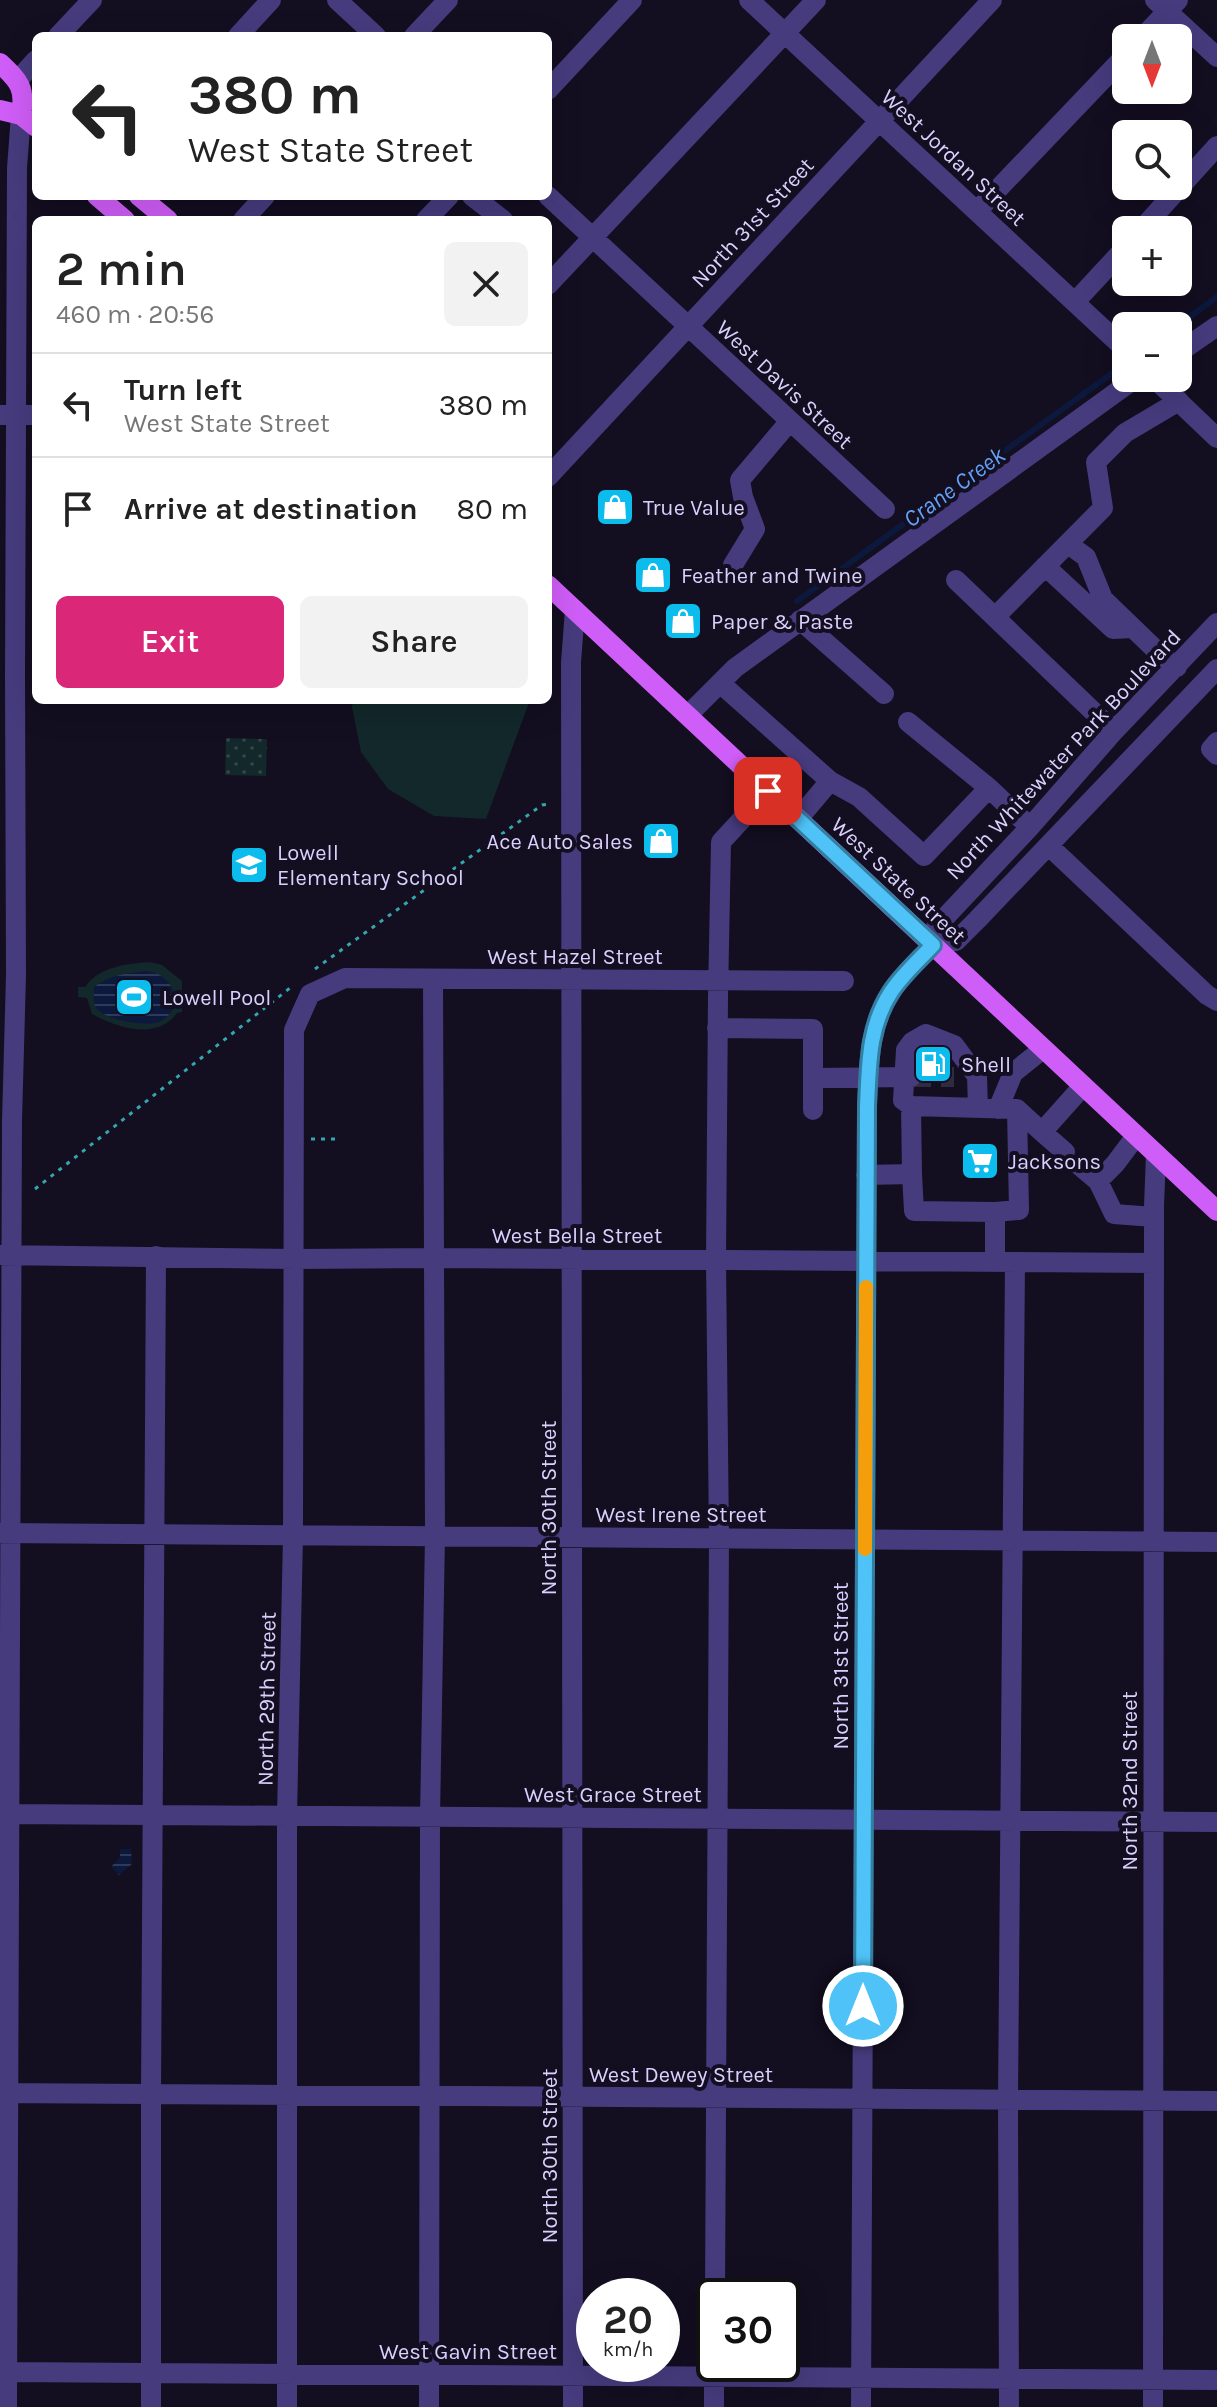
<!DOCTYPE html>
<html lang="en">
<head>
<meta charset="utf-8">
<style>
	:root { --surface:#fff; --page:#f2f2f2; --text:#222; --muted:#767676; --line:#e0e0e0; --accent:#db2777 }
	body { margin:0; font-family:Karla,sans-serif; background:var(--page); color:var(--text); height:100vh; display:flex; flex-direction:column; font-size:30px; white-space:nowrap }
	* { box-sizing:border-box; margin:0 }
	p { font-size:26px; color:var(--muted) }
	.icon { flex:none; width:44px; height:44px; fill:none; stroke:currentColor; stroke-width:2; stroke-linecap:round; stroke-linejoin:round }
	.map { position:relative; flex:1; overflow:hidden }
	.details { position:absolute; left:32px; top:216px; width:520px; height:488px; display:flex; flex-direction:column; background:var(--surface); border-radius:12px; box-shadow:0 8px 32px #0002 }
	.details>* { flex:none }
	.guide { position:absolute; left:32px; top:32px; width:520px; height:168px; border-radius:12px; box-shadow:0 8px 32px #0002; background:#fff; color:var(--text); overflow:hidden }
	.needle { width:52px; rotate:180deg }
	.controls { position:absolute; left:1112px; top:24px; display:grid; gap:16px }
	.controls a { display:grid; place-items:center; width:80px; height:80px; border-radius:12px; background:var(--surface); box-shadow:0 8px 32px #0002; font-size:40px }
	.speed { position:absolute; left:576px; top:2278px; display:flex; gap:16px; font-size:40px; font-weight:700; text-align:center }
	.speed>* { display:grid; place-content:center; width:104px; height:104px; border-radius:50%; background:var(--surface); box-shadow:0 8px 32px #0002; line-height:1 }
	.speed small { font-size:20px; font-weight:400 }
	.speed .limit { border:4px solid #111; border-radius:12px; background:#fff; color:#111 }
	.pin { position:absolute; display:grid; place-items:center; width:68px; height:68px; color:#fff; margin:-34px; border-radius:16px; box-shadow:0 4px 12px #0006 }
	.me { position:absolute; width:88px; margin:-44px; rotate:0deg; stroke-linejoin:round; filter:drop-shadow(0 0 6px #0008) }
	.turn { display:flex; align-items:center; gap:28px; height:168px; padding:0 24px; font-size:36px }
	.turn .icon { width:104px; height:104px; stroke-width:2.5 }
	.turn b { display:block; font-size:56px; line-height:68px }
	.round { display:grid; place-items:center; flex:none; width:84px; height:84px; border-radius:12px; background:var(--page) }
	.summary { display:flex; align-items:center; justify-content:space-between; height:136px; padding:0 24px }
	h1 { font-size:48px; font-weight:600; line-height:60px }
	.primary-button { display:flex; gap:16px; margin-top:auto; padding:16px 24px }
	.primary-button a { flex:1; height:92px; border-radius:12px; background:var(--accent); color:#fff; font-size:32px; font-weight:600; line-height:92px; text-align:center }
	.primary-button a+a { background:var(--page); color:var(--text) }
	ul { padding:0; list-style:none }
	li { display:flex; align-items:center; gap:24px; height:104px; padding:0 24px; border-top:2px solid var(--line) }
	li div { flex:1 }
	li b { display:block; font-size:30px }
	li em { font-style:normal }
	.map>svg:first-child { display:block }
</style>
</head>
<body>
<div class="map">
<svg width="1217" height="2407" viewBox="0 0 1217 2407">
	<defs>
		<pattern id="green-dots" width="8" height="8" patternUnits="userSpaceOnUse" patternTransform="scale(2)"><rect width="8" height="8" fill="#12282a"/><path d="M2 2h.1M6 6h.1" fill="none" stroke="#34464a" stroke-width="1.8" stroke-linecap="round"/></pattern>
		<pattern id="water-rules" width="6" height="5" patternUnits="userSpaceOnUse" patternTransform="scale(2)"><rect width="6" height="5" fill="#0c183c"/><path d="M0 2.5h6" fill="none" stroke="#2f3959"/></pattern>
	</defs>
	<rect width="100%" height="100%" fill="#130e20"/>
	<path fill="url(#green-dots)" d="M226,738L267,739L266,776L225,775Z"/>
	<path fill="#12282a" d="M353,700H530L486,819L434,816L388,789L361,752L352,707Z
		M150,962L162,965L182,981V1012L177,1013C157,1041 118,1028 92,1014L87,998L78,997V987H85C100,966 126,964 150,962Z"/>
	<path fill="url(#water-rules)" d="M147,971C174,974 186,1007 161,1021C149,1028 101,1020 95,1006C93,1002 94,993 94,987C109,975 128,973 147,971Z
		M120,1849H131L132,1864L119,1875L111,1867L120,1857Z"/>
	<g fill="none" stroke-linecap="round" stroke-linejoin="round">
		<path stroke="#0c183c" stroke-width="6" d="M1177,326L1217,297
			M797,601L1111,374"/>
		<path stroke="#312b41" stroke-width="20" stroke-dasharray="20 10" stroke-linecap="butt" d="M911,1077H954"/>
		<path stroke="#34a6ad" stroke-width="3" stroke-dasharray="4 6" stroke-linecap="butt" d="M315,969L542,805L550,804
			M311,1139H335
			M35,1189L290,988"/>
		<path stroke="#463b7d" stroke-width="20" d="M337,0L376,36
			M749,0L1126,350
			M1155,0L1217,57
			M58,36L92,0
			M238,36L271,0
			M414,36L448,0
			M1142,38L1178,0
			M18,80L36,60
			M548,90L632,0
			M472,196L503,220
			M548,196L885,509
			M977,211L1126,55
			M243,220L265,196
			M426,220L449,196
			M1141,230L1217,146
			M548,285L816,0
			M1075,302L1126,247
			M1178,353L1217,326
			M1154,378L1217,438
			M0,415H36
			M548,477L992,0
			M1068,544L1086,557L1103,599L1161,655L1177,667
			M733,565L755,529L743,497L740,480L790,421
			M1045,566L1113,629L1133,628
			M956,580L1099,717L1115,730
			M995,617L1103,508L1096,462L1125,433L1179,401
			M800,620L884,694
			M720,683L830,781
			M688,715L735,668L1136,378
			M908,722L989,788
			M1217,742L1211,749L1217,755
			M798,819L830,781L859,797L924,856L989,788L1030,827
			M1049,846L1207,995L1217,1001
			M933,945L936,927L1030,827L1115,730L1217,623
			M933,945L956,941L977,920L1217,669
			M717,1028L813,1029V1110
			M813,1078L911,1077
			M911,1106L903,1100L906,1050L912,1042L926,1034L954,1045L977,1076L978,1108
			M998,1109L1013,1073L1043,1049
			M1042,1132L1065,1152
			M1136,1136L1115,1164L1098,1181L1114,1214L1154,1217
			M1079,1165L1098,1181
			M912,1174L914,1211L995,1212
			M866,1175L912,1174L911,1106L1017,1109L1042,1132L1083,1086
			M0,1255L295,1259L434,1258L1154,1263
			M995,1262V1212L1019,1210L1017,1109
			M0,1533L1217,1542
			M9,1814L1217,1822
			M0,2093L1217,2101
			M715,2296L719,1539L716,1260L718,997L721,842L768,791
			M714,2367V2407
			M7,2372L1217,2380
			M7,2407L12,1121L16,975L15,675L17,168L21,115
			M151,2407V2094L156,1256
			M287,2407V1816L293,1536L294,1030L310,994L345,978L844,981
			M429,2407L430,1817L435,1536L433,979
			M573,2407L571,662L575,610
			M861,2407L867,1106C869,1066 868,1027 891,992C902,975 919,960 933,945
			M1009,2407L1008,2100L1015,1262
			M1153,2407L1154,1206L1156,1154"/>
		<path stroke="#cf5df7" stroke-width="20" d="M0,63C19,81 26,88 21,115
			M0,110L21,115L36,127
			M97,196L125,220
			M139,196L168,220
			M548,585L1217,1211"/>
	</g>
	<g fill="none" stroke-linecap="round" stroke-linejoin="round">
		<defs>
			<path id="route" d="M768,791L933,945C919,960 902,975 891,992C868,1027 869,1066 867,1106L863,2006"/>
		</defs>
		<use href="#route" stroke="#337fa1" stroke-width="20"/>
		<use href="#route" stroke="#4fc3f7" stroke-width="14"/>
		<path stroke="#f59e0b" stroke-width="14" d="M865,1549L866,1287"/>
	</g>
	<defs>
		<symbol id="shop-square" viewBox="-11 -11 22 22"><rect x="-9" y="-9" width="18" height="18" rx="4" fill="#0cbced" stroke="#130e20"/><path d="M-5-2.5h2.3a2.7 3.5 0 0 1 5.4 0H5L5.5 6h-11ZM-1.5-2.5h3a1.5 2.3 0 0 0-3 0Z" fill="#fff"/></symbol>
		<symbol id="school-square" viewBox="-11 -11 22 22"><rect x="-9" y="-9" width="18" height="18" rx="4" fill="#0cbced" stroke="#130e20"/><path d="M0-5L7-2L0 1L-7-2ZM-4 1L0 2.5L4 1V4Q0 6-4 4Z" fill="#fff"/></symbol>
		<symbol id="stadium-square" viewBox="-11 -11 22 22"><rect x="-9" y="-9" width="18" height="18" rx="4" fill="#0cbced" stroke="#130e20"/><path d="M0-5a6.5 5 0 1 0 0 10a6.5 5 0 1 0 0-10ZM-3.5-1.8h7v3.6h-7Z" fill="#fff"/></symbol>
		<symbol id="fuel-square" viewBox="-11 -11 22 22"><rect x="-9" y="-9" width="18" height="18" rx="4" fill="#0cbced" stroke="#130e20"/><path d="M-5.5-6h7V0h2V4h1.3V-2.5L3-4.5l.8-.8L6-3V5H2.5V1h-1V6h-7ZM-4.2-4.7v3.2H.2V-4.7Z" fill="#fff"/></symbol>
		<symbol id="supermarket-square" viewBox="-11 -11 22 22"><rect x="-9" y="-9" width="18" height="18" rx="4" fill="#0cbced" stroke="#130e20"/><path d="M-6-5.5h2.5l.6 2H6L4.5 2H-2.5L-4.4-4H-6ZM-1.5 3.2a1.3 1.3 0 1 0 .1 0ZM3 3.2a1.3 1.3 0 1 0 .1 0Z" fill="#fff"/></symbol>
	</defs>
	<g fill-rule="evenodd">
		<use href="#shop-square" x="593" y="485" width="44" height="44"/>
		<use href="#shop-square" x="631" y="553" width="44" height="44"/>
		<use href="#shop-square" x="661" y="599" width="44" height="44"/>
		<use href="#shop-square" x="639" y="819" width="44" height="44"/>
		<use href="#school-square" x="227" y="843" width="44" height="44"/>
		<use href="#stadium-square" x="112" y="975" width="44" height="44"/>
		<use href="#fuel-square" x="911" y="1042" width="44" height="44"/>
		<use href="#supermarket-square" x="958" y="1139" width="44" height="44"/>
	</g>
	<g text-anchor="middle" stroke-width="8" stroke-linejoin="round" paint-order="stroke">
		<g font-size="22" fill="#dad0fd" stroke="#130e20">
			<text transform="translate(954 157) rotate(43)" y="8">West Jordan Street</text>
			<text transform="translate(752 222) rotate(-47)" y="8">North 31st Street</text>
			<text transform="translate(785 384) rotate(43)" y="8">West Davis Street</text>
			<text transform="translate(1063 754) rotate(-47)" y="8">North Whitewater Park Boulevard</text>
			<text transform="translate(899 880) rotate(43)" y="8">West State Street</text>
			<text x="575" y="964">West Hazel Street</text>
			<text x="577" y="1243">West Bella Street</text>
			<text transform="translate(548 1508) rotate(-90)" y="8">North 30th Street</text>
			<text x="681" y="1522">West Irene Street</text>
			<text transform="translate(840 1666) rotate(-90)" y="8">North 31st Street</text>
			<text transform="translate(266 1699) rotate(-89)" y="8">North 29th Street</text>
			<text transform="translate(1129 1781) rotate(-90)" y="8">North 32nd Street</text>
			<text x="613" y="1802">West Grace Street</text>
			<text x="681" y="2082">West Dewey Street</text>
			<text transform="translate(549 2156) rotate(-90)" y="8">North 30th Street</text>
			<text x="468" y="2359">West Gavin Street</text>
		</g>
		<g font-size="22" fill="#dad0fd" stroke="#130e20" text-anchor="start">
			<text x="643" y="515">True Value</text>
			<text x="681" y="583">Feather and Twine</text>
			<text x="711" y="629">Paper &amp; Paste</text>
			<text x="633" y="849" text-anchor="end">Ace Auto Sales</text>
			<text x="277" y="860">Lowell<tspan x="277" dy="25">Elementary School</tspan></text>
			<text x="162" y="1005">Lowell Pool</text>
			<text x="961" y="1072">Shell</text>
			<text x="1008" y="1169">Jacksons</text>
		</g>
		<g font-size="24" font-style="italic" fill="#63a1f7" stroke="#130e20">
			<text transform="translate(954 487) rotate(-36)" y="8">Crane Creek</text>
		</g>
	</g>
</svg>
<div class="controls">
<a><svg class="needle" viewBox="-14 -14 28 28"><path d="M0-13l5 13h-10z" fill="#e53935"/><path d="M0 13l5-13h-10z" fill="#767676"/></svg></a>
<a><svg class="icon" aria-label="search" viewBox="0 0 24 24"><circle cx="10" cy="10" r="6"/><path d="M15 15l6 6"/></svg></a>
<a>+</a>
<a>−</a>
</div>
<div class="speed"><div>20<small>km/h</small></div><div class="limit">30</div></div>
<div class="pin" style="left:768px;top:791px;background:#d93025"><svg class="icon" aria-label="arrive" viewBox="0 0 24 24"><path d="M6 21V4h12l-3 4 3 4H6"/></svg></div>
<svg class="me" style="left:863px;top:2006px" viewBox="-20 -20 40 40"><circle r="17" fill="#4fc3f7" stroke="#fff" stroke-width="3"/><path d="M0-11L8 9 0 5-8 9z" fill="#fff"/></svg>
<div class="guide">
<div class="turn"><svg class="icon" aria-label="left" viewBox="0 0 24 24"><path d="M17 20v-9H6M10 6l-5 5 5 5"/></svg><div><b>380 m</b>West State Street</div></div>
</div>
<section class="details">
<div class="summary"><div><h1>2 min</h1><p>460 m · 20:56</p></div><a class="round"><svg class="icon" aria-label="close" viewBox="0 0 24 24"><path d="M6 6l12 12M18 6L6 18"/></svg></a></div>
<ul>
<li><svg class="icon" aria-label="left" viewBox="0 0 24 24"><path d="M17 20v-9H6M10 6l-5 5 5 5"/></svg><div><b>Turn left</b><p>West State Street</p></div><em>380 m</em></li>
<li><svg class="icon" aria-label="arrive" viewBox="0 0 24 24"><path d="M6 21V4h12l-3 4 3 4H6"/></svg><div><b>Arrive at destination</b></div><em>80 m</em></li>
</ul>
<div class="primary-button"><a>Exit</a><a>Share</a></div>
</section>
</div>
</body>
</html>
